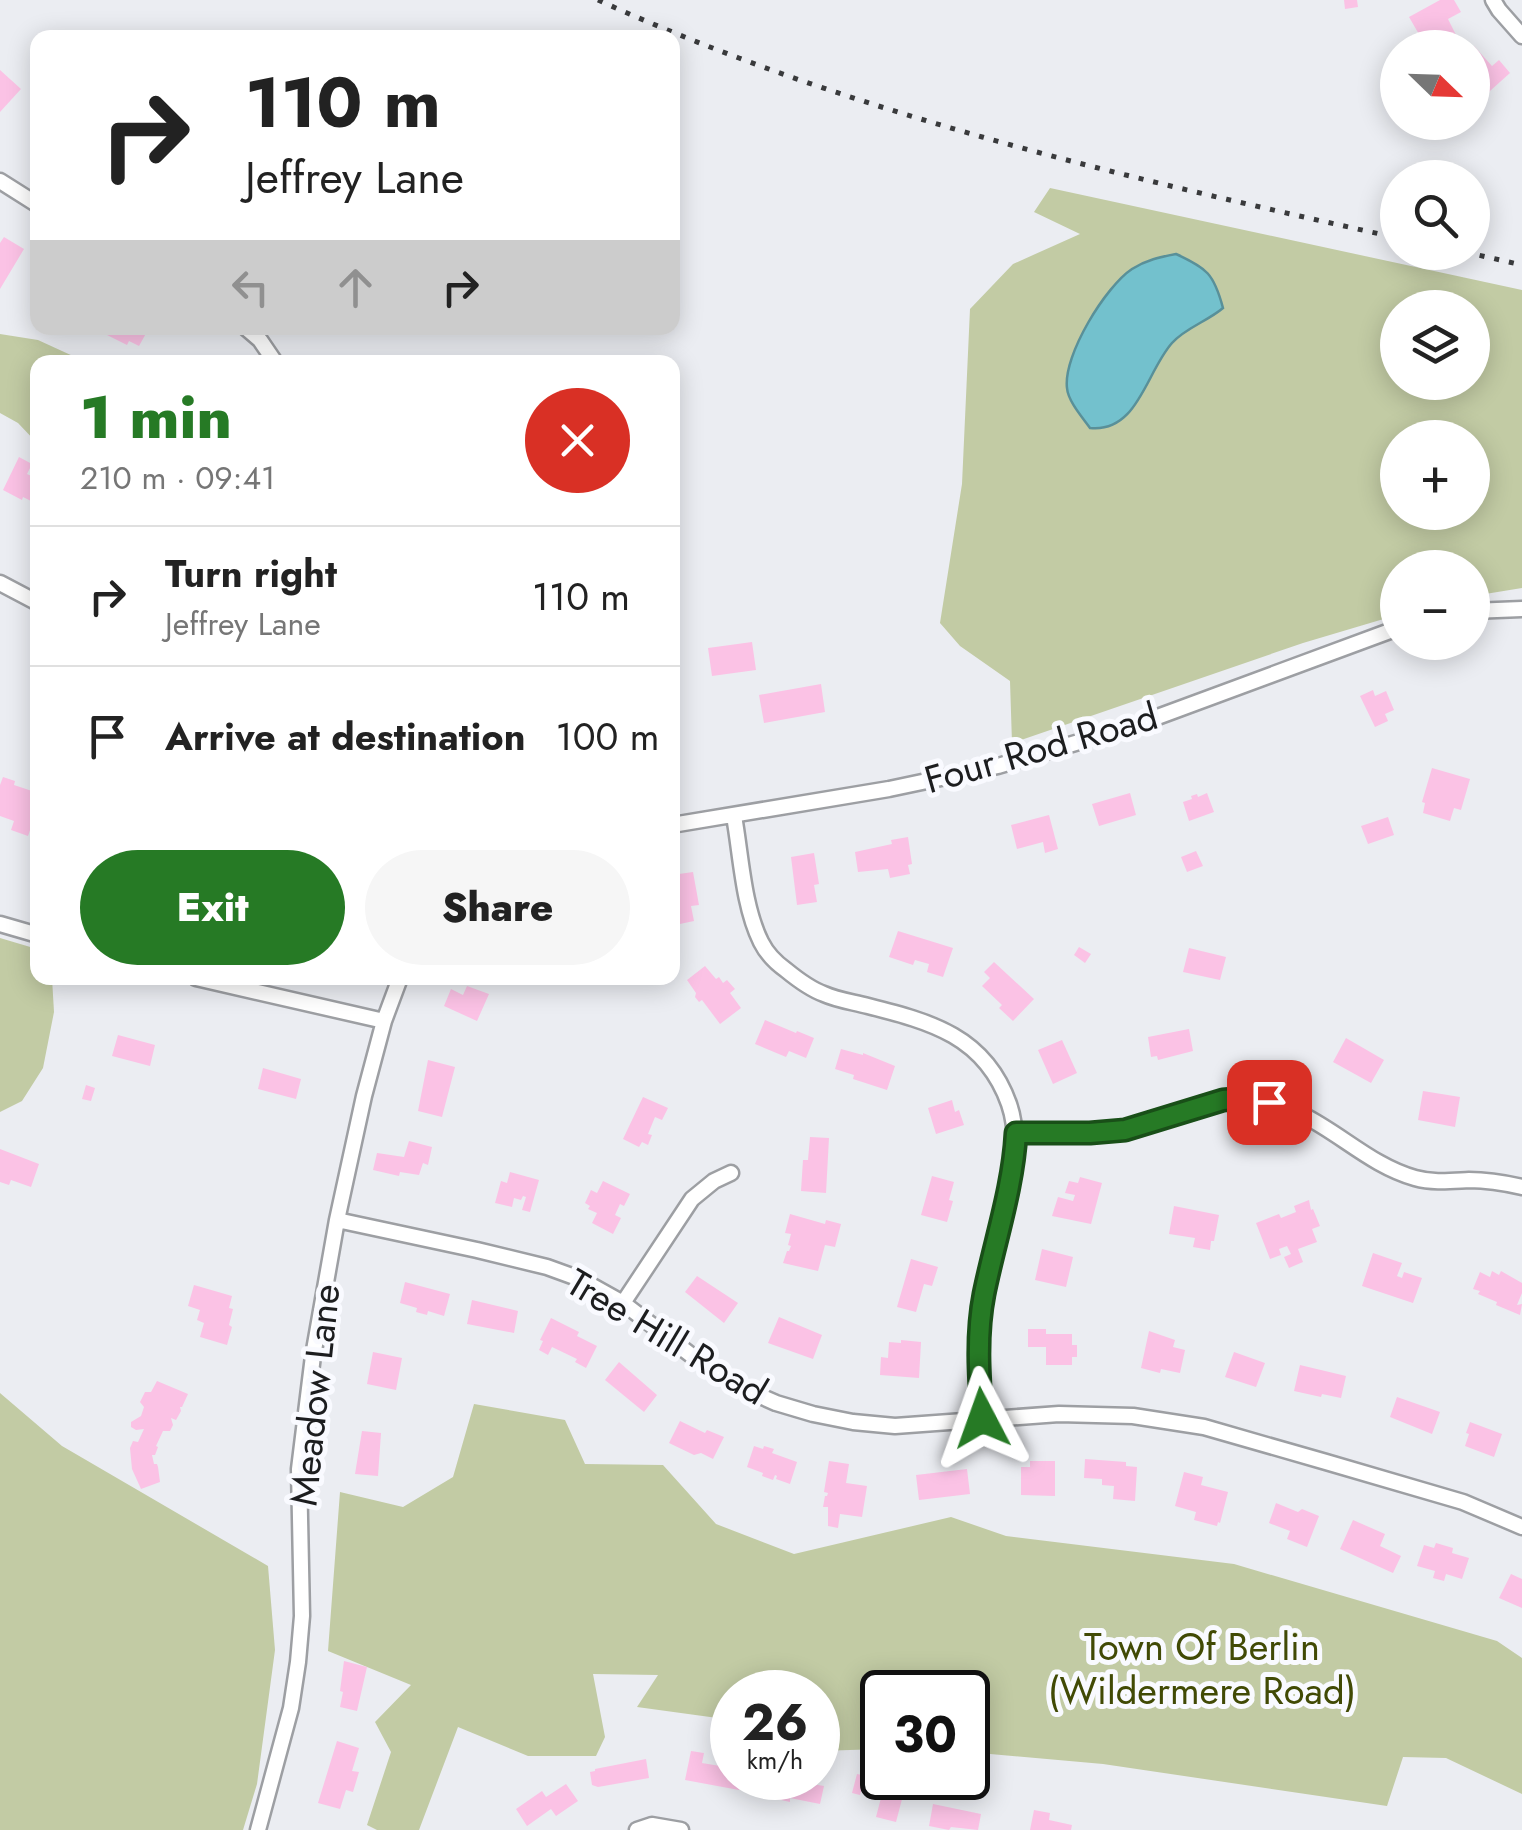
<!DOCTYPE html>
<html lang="en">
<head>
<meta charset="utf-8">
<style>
	:root { --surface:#fff; --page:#f6f6f6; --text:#222; --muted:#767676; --line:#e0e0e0; --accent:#267a25 }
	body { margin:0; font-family:Jost,sans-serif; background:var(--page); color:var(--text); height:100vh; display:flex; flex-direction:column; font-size:38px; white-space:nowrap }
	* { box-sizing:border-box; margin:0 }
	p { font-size:32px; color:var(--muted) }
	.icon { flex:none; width:55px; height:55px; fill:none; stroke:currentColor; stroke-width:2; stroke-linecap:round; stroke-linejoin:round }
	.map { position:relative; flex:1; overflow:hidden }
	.side { position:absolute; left:30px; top:355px; width:650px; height:630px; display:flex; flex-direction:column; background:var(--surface); border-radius:20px; box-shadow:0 5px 25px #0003 }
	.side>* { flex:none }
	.hud { position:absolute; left:30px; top:30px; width:650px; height:305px; border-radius:20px; box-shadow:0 5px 25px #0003; background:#fff; color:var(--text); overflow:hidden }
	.needle { width:65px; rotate:113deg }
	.buttons { position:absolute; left:1380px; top:30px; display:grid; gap:20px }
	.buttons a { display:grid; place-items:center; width:110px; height:110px; border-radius:50%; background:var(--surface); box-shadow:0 5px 25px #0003; font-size:50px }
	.speed { position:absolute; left:710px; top:1670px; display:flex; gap:20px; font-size:50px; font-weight:700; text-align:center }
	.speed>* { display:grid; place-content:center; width:130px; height:130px; border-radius:50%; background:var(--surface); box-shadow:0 5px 25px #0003; line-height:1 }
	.speed small { font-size:25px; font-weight:400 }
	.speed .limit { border:5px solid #111; border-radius:15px; background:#fff; color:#111 }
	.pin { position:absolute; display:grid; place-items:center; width:85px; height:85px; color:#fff; margin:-42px; border-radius:20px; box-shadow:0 5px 15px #0006 }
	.me { position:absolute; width:110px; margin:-55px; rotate:356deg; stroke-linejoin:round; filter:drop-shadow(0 0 8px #0008) }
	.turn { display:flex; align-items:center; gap:35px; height:210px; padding:0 50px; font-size:45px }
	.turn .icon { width:130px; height:130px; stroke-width:2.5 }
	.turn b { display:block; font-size:70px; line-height:85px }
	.lanes { display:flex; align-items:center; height:95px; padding:0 50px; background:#0003; justify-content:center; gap:50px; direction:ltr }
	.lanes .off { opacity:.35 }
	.round { display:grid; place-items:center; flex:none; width:105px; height:105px; border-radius:52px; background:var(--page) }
	.headline { display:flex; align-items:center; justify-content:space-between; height:170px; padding:0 50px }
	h1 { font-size:60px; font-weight:800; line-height:75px; color:var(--accent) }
	.cta { display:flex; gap:20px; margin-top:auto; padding:20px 50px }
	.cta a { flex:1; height:115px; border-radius:60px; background:var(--accent); color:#fff; font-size:40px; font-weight:800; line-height:115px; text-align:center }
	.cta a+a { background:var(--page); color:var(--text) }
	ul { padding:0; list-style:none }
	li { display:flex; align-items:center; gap:30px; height:140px; padding:0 50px; border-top:2px solid var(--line) }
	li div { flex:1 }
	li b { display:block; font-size:38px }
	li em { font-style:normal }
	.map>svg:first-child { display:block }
</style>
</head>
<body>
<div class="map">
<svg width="1522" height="1830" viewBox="0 0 1522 1830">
	<rect width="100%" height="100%" fill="#ebedf2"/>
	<path fill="#c2cba4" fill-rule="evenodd" d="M1050,188L1522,290V588L1473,596L1472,568H1398L1397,615L1303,643L1012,743L1010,681L960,646L940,623L962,484L970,309L1013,264L1080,234L1034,212ZM1398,308H1472V382H1398ZM1398,438H1472V512H1398Z
		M0,334L38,340L86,362H38L37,443L18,423L0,413Z
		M0,938L37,949L38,978H52L54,1012L43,1068L22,1101L0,1112Z
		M0,1393L62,1446L268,1566L275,1650L257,1784L243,1830H0Z
		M474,1404L565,1420L585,1464L663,1465L716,1524L794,1554L951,1517L1006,1536L1234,1564L1497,1641L1522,1658V1794L1446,1758L1403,1757L1387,1806L1103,1764L968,1752V1692H882V1749L818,1751V1692H732V1720L637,1707L658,1675L593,1674L605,1737L596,1756H528L458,1727L419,1830H377L367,1825L391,1752L375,1722L411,1685L328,1651L340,1492L403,1507L453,1477Z"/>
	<path fill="#73c1cd" stroke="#599099" stroke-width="2.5" d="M1176,254C1207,268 1214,274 1223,308C1208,321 1185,328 1172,343C1146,372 1138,433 1090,428C1082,417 1068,401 1067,388C1063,355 1106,286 1132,269C1146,260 1160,257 1176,254Z"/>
	<path fill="#fbc2e5" d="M1344,0H1357L1358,7L1345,9Z
		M1440,0H1454L1461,12L1448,19L1456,35L1432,48H1419L1414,39L1420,36L1409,17Z
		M1474,46L1492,66L1499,60L1510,73L1481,99L1472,90V47Z
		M0,70L21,89L0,112Z
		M4,237L24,249L0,289V243Z
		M93,328H149L139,346L129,341L127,345Z
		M19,457L32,464L27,474L38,479V509L33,507L35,503L23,497L22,500L3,490Z
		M752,642L756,670L712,676L708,648Z
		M821,684L825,712L764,723L759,695Z
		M1373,690L1375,696L1386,691L1394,710L1385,714L1388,721L1375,727L1360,696Z
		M1432,768L1470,779L1461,810L1454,808L1450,821L1423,813L1425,803L1422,802Z
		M3,777L15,781L14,785L38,793V817L35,816L28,836L11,830L14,821L0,816V785Z
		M1130,793L1136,815L1099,826L1092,804Z
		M1207,793L1214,812L1189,821L1183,802L1192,799L1191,796L1197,794L1198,797Z
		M1049,815L1058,849L1045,853L1043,842L1017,849L1011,825Z
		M1388,817L1394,835L1368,844L1361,826Z
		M908,837L912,864L908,865L910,874L890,878L888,869L858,872L855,852L892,844L891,840Z
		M1196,851L1203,866L1187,872L1181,857Z
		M814,853L819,884L814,885L817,902L797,905L791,857Z
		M693,872L699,905L691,906L694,921L675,925L672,911V875Z
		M898,931L953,948L943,977L927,972L929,964L915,960L913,965L889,957Z
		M1079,947L1091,954L1085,963L1074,955Z
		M1189,948L1226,957L1220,980L1183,972Z
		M994,962L1034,999L1013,1021L999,1008L1002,1005L982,986L990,978L984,972Z
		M705,966L716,979L719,977L723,983L727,980L735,989L730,993L741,1008L720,1024L702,1000L699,1002L695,997L696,993L687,980Z
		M467,986L489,994L477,1021L444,1006L451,989L463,995Z
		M765,1020L796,1033L797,1031L814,1038L806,1058L789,1051L786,1057L755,1044Z
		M1189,1029L1193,1051L1158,1060L1157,1056L1151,1057L1148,1037Z
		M118,1035L155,1045L150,1066L112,1056Z
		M1346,1038L1384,1060L1371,1083L1333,1062Z
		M1062,1040L1077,1073L1053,1084L1038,1050Z
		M841,1049L863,1055V1053L895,1066L887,1090L853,1079L854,1075L835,1069Z
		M428,1060L455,1067L442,1117L418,1111Z
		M263,1068L301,1079L296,1099L258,1089Z
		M86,1085L95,1088L91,1101L82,1099Z
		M1423,1091L1460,1097L1455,1127L1418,1120Z
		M643,1097L668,1108L662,1120L655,1117L648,1134L652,1135L648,1145L642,1142L639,1147L623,1139Z
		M952,1100L955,1112L959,1110L964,1125L936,1134L928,1108Z
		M810,1137L829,1138L826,1193L801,1191L803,1160H808Z
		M409,1141L432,1147L428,1165L423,1163L419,1175L400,1172L399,1176L373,1170L377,1153L404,1157Z
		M0,1149L39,1164L31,1187L11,1180L9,1185L0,1182Z
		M510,1172L539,1180L530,1212L522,1210L526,1197L523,1196L521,1200L514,1198L512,1207L495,1203L501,1181L507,1183Z
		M932,1176L954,1182L949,1200L953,1201L947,1222L921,1215Z
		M1080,1177L1102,1183L1091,1224L1052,1216L1058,1197L1073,1201L1075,1195L1065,1193L1069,1181L1078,1183Z
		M603,1181L630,1194L624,1206L620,1204L615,1215L621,1218L613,1234L592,1223L597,1213L588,1209L590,1206L585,1203L591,1190L597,1193Z
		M1309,1200L1311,1210L1313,1209L1320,1226L1312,1229L1317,1242L1298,1249L1303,1262L1289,1268L1284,1257L1291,1254L1287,1246L1279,1249L1281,1255L1270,1259L1256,1223L1279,1214L1281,1218L1296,1212L1294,1206Z
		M1174,1206L1219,1215L1214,1241H1211L1210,1250L1193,1247L1195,1238L1169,1234Z
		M790,1214L825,1224L826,1220L841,1224L835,1247L825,1245L818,1271L783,1263L787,1251H789L791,1246L788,1245L791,1234L785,1233Z
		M1042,1249L1073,1257L1066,1287L1035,1280Z
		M1373,1253L1402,1263L1397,1276L1402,1278L1404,1272L1422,1278L1413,1303L1362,1286Z
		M911,1259L938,1267L932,1286L924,1284L916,1312L897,1307Z
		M1492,1271L1499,1275L1501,1271L1522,1283V1293L1517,1305L1522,1304L1520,1315L1496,1305L1497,1302L1478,1294L1480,1291L1473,1289L1480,1272L1490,1277Z
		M697,1276L738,1303L724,1323L685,1292Z
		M405,1282L450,1294L444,1316L428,1311L427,1315L416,1312L417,1308L400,1303Z
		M194,1285L232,1296L229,1308L233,1309L229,1325L232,1327L227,1345L200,1337L204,1323L197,1320L200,1310L188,1306Z
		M472,1300L518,1311L514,1333L467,1324Z
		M779,1317L822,1335L813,1359L768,1343Z
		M551,1318L579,1332L577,1336L597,1346L586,1368L575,1362L577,1359L552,1347L548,1355L539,1350L543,1341L540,1340Z
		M1028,1329H1046V1334H1072V1345H1077V1357H1072V1365H1046V1347H1028Z
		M1149,1331L1175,1340L1173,1347L1185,1350L1180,1373L1161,1369L1160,1373L1141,1368Z
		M901,1340L921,1342L919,1378L880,1375L881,1357L888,1358L889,1342L901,1343Z
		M373,1352L402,1358L396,1390L367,1384Z
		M1234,1352L1265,1363L1256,1387L1225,1377Z
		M619,1362L657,1395L644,1412L605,1380Z
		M1300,1365L1346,1376L1341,1398L1322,1394L1321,1397L1294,1391Z
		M157,1381L188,1394L182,1407H180L181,1411L176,1420L171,1418L173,1425L170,1431H163L156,1446L158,1447L155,1455H152L154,1464H157L158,1467L160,1482L141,1489L132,1469L130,1448L133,1441L138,1442L144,1429L136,1430L131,1427V1422L141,1416L144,1407L140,1402L145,1392H151Z
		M1397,1397L1440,1412L1432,1434L1390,1417Z
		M680,1421L705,1433L707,1430L724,1437L713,1459L701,1453L694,1455L669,1443Z
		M1470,1422L1502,1434L1494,1457L1465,1446L1469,1434L1466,1433Z
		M362,1431L381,1433L378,1476L355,1474Z
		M754,1446L763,1449L764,1446L774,1449L772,1453L797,1462L790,1484L776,1479L777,1476L775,1475L773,1480L762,1476L763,1473L747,1467Z
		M1085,1459L1126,1462V1466L1137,1467L1135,1501L1113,1499L1114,1486L1102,1485V1479L1084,1478Z
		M829,1461L849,1464L846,1483L867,1486L862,1517L840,1514L838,1528L828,1526V1507H823L825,1496H827L828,1493L824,1492Z
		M1030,1461H1055V1496L1021,1495V1467H1030Z
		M967,1469L970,1494L919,1500L916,1475Z
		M1184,1472L1203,1477L1201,1485L1228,1492L1220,1523L1218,1522L1217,1526L1194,1520L1196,1512L1175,1506Z
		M1276,1503L1298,1512L1302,1509L1319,1516L1307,1547L1287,1539L1290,1531L1269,1523Z
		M1353,1520L1385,1534L1380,1546L1401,1556L1393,1573L1340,1549Z
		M1436,1543L1453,1548L1452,1553L1469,1558L1462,1579L1446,1574L1444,1581L1433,1578L1435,1571L1417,1566L1424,1545L1434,1548Z
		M1511,1574L1522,1579V1608L1499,1598Z
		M344,1661L367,1667L357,1711L340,1707L343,1692L340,1691Z
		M337,1741L359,1748L352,1771L359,1772L353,1792L346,1790L340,1809L318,1803Z
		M691,1751L704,1753L702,1763L732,1768V1778H742L739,1790L685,1780Z
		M646,1759L649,1778L598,1787L592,1785L590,1772L595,1771V1769Z
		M870,1767L882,1771V1778L906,1784L896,1822L876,1817L881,1798L861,1791L860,1795L852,1793L857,1774L867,1776Z
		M772,1778L793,1780L794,1778H807L806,1783L824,1786L820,1804L790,1798V1802L768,1797Z
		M566,1784L578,1801L556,1816L551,1809L527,1826L516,1809L542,1791L546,1797Z
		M933,1804L981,1814L978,1830L951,1827L949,1830L929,1826Z
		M1034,1810L1050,1813L1049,1820L1072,1825L1071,1830H1030Z"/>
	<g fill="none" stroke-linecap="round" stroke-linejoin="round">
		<defs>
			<path id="street" d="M1493,0L1499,10L1522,36
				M0,181L38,205
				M246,328L260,340L275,362
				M0,583L38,603
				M1472,611L1522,609
				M734,816C741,855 743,906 761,942C766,952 776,963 786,970C797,979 810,989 824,994C837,1000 853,1002 868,1006C931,1022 985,1036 1009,1104C1029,1162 994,1239 984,1297C977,1337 979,1378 982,1418
				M672,825L889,789L998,766L1133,726L1398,628
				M0,924L38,935
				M196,978L384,1021
				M1015,1133C1051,1133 1088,1136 1123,1130C1164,1123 1209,1094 1250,1099C1319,1106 1355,1161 1415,1178C1433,1183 1450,1181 1469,1180C1487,1180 1505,1183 1522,1187
				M337,1220L477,1250L547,1267L580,1279L623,1303L691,1355L742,1388L776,1403L813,1414L853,1422L895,1426L1059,1414L1133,1416L1204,1427L1326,1462L1463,1502L1522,1527
				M623,1303L692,1199L714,1181L731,1173
				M258,1830L291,1708L298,1662L302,1616L299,1469L313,1356L337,1220L364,1096L384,1021L400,978
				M637,1830L652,1825L681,1830"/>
		</defs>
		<use href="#street" stroke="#9d9fa3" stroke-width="19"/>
		<use href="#street" stroke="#fff" stroke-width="14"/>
		<path stroke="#393a3c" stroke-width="5" stroke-dasharray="5 10" stroke-linecap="butt" d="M598,0C852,115 1127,178 1398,238
			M1465,252L1522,265"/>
	</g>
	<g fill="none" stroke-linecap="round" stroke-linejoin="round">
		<defs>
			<path id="route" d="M982,1418C979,1377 976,1335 984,1294C995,1240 1013,1188 1016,1133H1090L1125,1130L1223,1100L1246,1098L1269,1102"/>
		</defs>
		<use href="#route" stroke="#194f18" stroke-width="25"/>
		<use href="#route" stroke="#267a25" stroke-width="18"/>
	</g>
	<g text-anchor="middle" stroke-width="10" stroke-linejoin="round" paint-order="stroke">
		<g font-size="38" fill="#1c1d1f" stroke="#f9faff">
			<text transform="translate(1041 748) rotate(-16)" y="13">Four Rod Road</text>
			<text transform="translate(667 1337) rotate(31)" y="13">Tree Hill Road</text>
			<text transform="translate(315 1395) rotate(-84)" y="13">Meadow Lane</text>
		</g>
		<g font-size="38" fill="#414a05" stroke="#f9faff">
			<text x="1202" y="1660">Town Of Berlin<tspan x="1202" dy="44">(Wildermere Road)</tspan></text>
		</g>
	</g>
</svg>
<div class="buttons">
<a><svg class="needle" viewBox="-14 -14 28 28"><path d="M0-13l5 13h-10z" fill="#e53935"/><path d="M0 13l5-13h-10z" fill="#767676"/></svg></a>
<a><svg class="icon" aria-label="search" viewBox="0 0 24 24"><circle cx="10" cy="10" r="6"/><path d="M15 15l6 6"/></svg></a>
<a><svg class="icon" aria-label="layers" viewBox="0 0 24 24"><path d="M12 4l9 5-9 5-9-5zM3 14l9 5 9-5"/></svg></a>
<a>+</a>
<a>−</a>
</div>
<div class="speed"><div>26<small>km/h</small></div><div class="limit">30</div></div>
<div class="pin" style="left:1269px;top:1102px;background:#d93025"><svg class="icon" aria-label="arrive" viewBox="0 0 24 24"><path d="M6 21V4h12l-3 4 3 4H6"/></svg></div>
<svg class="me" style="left:982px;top:1418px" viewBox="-20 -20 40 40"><path d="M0-17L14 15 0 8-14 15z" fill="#267a25" stroke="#fff" stroke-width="4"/></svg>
<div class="hud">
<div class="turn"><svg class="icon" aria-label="right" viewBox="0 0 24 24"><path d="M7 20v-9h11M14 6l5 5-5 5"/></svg><div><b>110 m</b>Jeffrey Lane</div></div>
<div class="lanes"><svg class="icon off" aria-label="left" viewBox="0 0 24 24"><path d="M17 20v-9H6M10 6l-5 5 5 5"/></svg><svg class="icon off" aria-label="ahead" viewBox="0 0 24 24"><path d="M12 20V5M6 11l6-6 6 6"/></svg><svg class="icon" aria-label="right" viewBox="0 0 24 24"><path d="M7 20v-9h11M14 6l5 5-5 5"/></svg></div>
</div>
<section class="side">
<div class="headline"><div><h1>1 min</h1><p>210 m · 09:41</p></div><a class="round" style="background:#d93025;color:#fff"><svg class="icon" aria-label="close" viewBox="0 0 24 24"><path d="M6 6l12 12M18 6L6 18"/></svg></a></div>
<ul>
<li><svg class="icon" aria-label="right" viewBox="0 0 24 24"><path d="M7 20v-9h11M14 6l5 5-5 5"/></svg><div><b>Turn right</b><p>Jeffrey Lane</p></div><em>110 m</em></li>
<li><svg class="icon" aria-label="arrive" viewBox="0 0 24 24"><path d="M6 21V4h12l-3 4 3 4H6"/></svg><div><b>Arrive at destination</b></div><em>100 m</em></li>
</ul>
<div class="cta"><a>Exit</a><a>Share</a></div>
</section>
</div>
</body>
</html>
